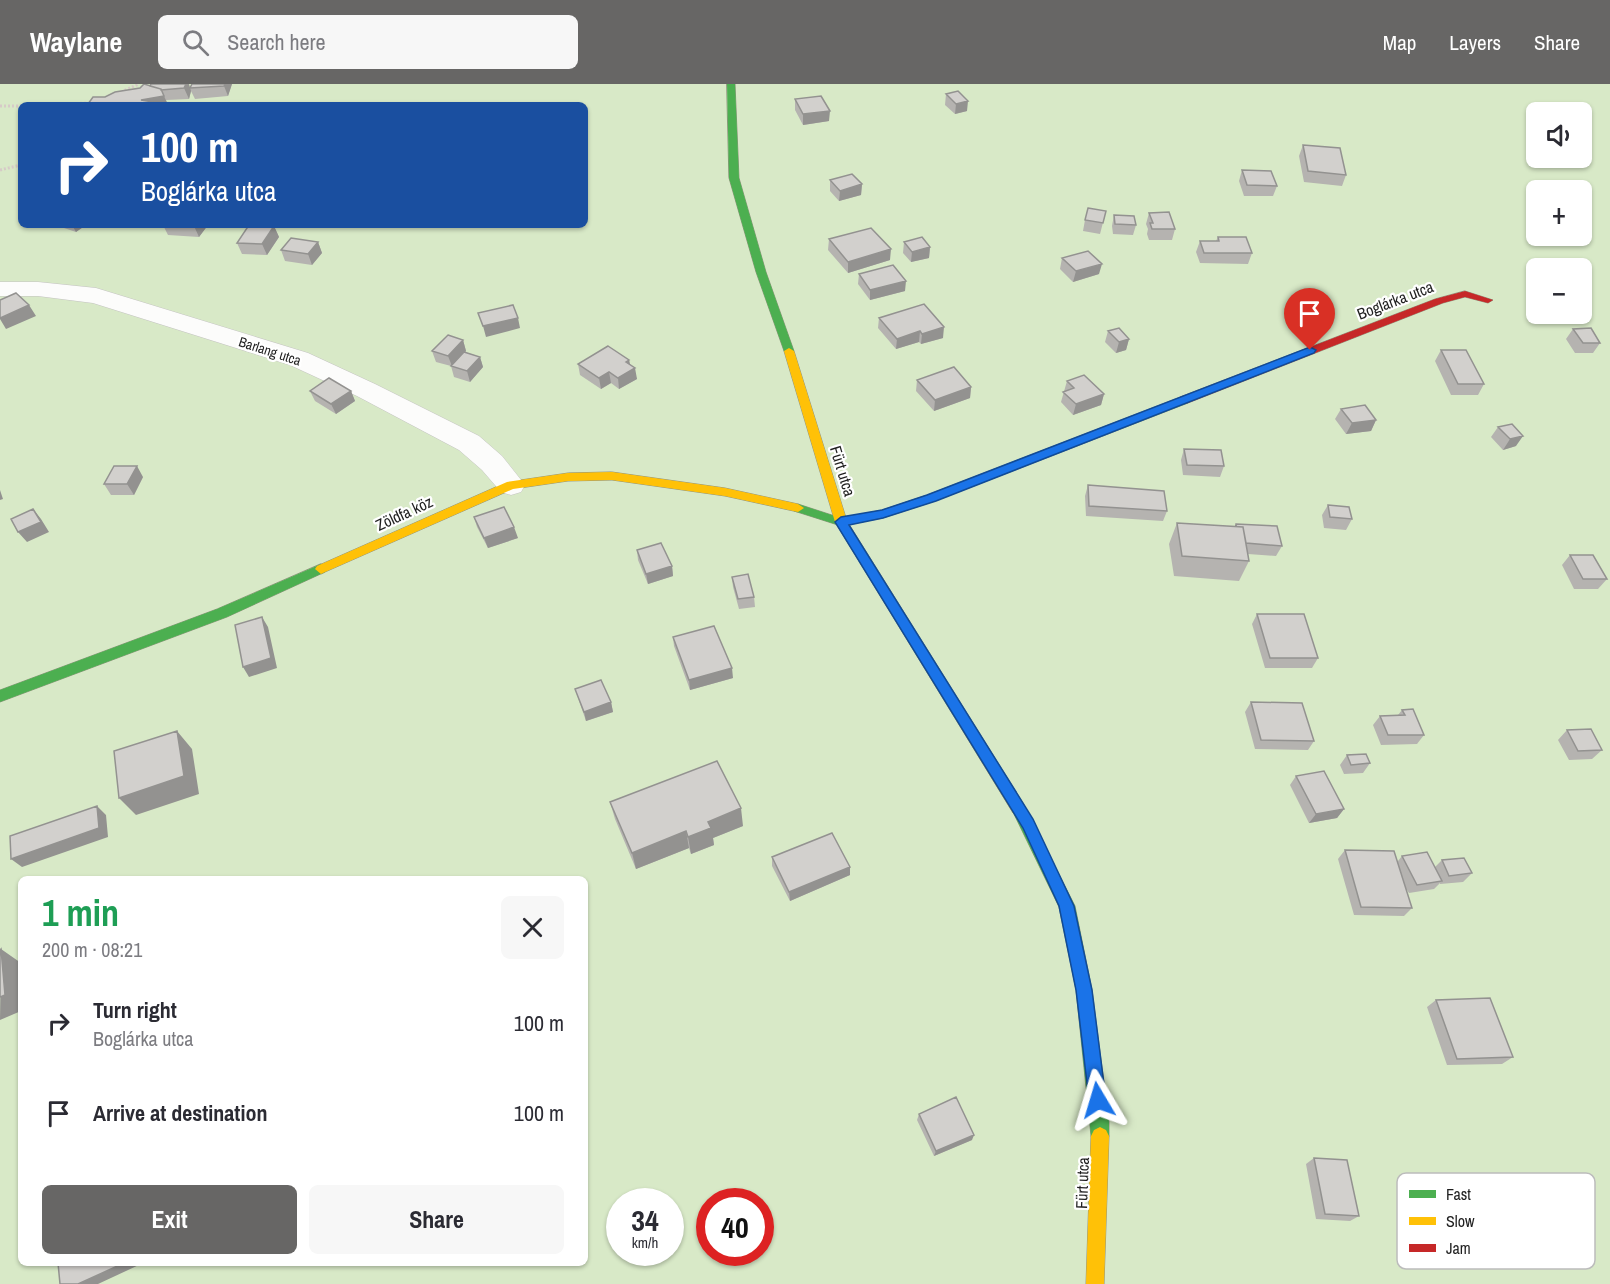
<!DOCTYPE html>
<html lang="en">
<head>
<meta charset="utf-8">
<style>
	:root { --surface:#fff; --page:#f7f7f7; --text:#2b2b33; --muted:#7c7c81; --accent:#676665 }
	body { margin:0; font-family:"Archivo Narrow",sans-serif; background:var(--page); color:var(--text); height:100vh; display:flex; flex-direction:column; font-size:22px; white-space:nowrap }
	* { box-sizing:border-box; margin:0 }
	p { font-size:20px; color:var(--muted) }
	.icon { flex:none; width:33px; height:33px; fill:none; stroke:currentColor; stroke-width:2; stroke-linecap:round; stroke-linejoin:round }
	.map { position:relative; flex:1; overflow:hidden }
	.drawer { position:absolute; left:18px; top:792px; width:570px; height:390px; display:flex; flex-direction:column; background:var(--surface); border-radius:9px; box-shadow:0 2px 4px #0004 }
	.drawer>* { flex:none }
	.hud { position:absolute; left:18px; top:18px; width:570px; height:126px; border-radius:9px; box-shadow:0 2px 4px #0004; background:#1a4fa0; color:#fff; overflow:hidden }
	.controls { position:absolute; left:1526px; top:18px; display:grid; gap:12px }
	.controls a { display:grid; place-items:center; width:66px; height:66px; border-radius:9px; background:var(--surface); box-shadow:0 2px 4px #0004; font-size:30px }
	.speed { position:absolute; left:606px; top:1104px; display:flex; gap:12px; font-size:30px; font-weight:700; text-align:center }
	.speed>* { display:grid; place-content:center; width:78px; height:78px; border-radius:50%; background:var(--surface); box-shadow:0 2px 4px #0004; line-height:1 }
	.speed small { font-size:15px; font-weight:400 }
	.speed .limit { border:9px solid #d22; background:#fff; color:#111 }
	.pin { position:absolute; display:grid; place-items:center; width:51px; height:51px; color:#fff; margin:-62px -26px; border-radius:50% 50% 50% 0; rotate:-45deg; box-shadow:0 0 6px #0007 }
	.pin .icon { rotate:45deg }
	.me { position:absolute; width:66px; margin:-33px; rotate:353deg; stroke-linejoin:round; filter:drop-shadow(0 0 4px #0008) }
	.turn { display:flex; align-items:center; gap:21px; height:126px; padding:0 24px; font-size:27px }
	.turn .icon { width:78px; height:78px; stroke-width:2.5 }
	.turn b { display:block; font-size:42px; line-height:51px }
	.round { display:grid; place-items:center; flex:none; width:63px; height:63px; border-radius:9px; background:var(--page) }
	.overview { display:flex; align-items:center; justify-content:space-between; height:102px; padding:0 24px }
	h1 { font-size:36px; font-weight:700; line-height:45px; color:#1e9e55 }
	.cta { display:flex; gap:12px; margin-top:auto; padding:12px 24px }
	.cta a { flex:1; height:69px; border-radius:9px; background:var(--accent); color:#fff; font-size:24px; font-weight:700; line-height:69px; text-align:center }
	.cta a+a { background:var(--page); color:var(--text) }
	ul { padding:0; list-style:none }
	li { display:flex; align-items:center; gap:18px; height:90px; padding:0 24px }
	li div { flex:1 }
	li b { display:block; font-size:22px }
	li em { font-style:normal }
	header { display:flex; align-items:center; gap:36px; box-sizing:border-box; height:84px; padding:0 30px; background:var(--accent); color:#fff }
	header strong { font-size:28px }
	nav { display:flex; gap:33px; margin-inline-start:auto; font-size:21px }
	.search { width:420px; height:54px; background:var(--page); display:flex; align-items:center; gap:15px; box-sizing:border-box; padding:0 21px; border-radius:9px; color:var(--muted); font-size:22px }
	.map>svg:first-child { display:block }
</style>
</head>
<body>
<header>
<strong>Waylane</strong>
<div class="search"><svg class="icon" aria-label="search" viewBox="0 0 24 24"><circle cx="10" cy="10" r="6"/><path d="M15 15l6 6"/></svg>Search here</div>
<nav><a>Map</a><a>Layers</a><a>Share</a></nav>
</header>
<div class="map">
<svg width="1610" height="1200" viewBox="0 0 1610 1200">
	<rect width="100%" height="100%" fill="#edebe7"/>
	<path fill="#d8e9c7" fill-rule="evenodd" d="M0,0H1610V1200H0ZM21,21H585V141H21ZM1536,28H1581V74H1536ZM1536,106H1581V152H1536ZM1536,184H1581V230H1536ZM21,795H585V1179H21ZM620,1118H670V1168H620ZM710,1118H760V1168H710Z"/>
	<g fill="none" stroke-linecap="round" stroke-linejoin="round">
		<defs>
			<path id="street" d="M0,198H38L96,204L308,269L375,300L479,352L502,372L525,401L521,408L511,411L501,408L482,386L459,366L357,312L290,281L93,219L38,212H0Z"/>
			<path id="fast" d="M727,0H735L739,94L766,188L794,267L789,270L784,267L756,188L729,94Z
				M1184,312L1190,316L1188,319L935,417L883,434L841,442L794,427L792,424L798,420L841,434L882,426L927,411Z
				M321,480L325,482L327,485L325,488L227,533L0,618V606L217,525Z
				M1018,718L1023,719L1075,822L1092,906L1109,1038V1052L1106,1058L1100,1061L1094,1058L1091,1052L1076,906L1059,823L1011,724L1013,719Z"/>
			<path id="slow" d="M789,264L794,267L847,437L1023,719L1025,724L1023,729L1018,730L1013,729L835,438L784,267Z
				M612,388L725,404L798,420L804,424L798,428L725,412L612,396L568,397L513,405L325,488L321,490L315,485L317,482L507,398L568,389Z
				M1100,1043L1106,1046L1109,1052L1104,1200H1086L1091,1052L1094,1046Z"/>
			<path id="jam" d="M1465,207L1493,216L1488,219L1465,213L1443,219L1188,319L1184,320L1178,316L1180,313L1435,215Z"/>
		</defs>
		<use href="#street" stroke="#c4c3c2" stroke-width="1"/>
		<use href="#fast" stroke="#939680" stroke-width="1"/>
		<use href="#slow" stroke="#939680" stroke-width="1"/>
		<use href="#jam" stroke="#939680" stroke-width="1"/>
		<path stroke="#d6cac7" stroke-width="3" stroke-dasharray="2 2" stroke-linecap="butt" d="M121,8L139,0
			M36,21L92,19
			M0,22H21
			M0,86L21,81"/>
		<use href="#street" fill="#fcfcfb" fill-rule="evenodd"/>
		<use href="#fast" fill="#4caf50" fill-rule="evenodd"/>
		<use href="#slow" fill="#ffc107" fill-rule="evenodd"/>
		<use href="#jam" fill="#c62828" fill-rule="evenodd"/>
	</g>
	<path fill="#b5b3b0" d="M192,0H232L228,12L195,15L191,7L189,15L166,16L168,21H88V20L105,13L150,2L191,3Z
		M946,10L967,27L955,30L945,21Z
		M795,15L829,37L803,41L795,26Z
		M1303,61L1346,91L1342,102L1304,98L1299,72Z
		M1242,86L1277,102L1273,112H1244L1239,97Z
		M830,96L862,100L861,111L839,117L830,107Z
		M1106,127L1100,150L1083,147L1085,136Z
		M1149,129L1175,145L1172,156H1149L1147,150L1148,145L1146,140Z
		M1114,131L1136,141L1133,151L1113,150L1112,142Z
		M60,141H86L76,148L61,143Z
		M163,141H208L199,153L168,151Z
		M274,142L279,153L267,171L242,170L237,159Z
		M1218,153L1252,169L1248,180L1200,179L1196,168L1200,157H1216Z
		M829,155L890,176L848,189L828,166Z
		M318,158L322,169L312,181L285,177L281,166Z
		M904,158L930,163L929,174L911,178L903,169Z
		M1062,174L1099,190L1073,198L1060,185Z
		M859,190L905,207L870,216L858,200Z
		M879,234L943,254L921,260L919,258L896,265L878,244Z
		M1573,245L1600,259L1593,269H1575L1566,255Z
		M1108,247L1129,255L1126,266L1116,269L1105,258Z
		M463,256L466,267L465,268L480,273L483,283L470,298L454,293L451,282L436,278L432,267Z
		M1441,266L1484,300L1478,311H1451L1435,277Z
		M629,276L630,280L637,295L619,305L611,299L601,305L580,291L578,280Z
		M917,296L971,303L970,314L934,327L916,307Z
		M1067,297L1104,310L1101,321L1073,331L1061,318Z
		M310,307H351L355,317L336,330L315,317Z
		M1341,325L1376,336L1371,347L1346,350L1335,335Z
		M1498,343L1516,362L1503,366L1491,353Z
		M1184,365L1224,382L1220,393L1183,391L1181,376Z
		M143,393L134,411H111L104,400Z
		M1088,401L1167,427L1163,437L1086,432L1085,412Z
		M1328,421L1352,435L1346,446L1324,444L1322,431Z
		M474,433L518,454L488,464L477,443Z
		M1177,439L1235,443L1236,440L1282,462L1276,472L1248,470L1249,477L1239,497L1174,492L1169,460Z
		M637,466L672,482L673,492L648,500L638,476Z
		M1570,471L1607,495L1598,505H1574L1562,481Z
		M732,493L754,513L755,523L739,525L733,503Z
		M1257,530L1318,574L1312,584H1265L1252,540Z
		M673,553L733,594L690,606L674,562Z
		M575,605L611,618L613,628L586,637Z
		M1251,618L1314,657L1308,666L1255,665L1245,628Z
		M1402,626L1424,651L1417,660L1381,661L1373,641L1380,632L1398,631Z
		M1567,646L1602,666L1592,675L1569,676L1558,656Z
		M1347,671L1370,679L1363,689L1344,690L1340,681Z
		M1296,692L1344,725L1337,734L1309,739L1290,701Z
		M610,718L743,742L713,754L714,761L691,770L689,764L636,785L615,735Z
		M1345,766L1398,777L1402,772L1435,783L1442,776L1472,789L1463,798L1440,800V799L1434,805L1409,809L1405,803L1412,824L1404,832L1354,831L1338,775Z
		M772,773L850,791L790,817L772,782Z
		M1436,916L1513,973L1502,980L1447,981L1427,923Z
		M919,1030L972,1056L934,1072L917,1036Z
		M1314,1074L1359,1132L1350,1137L1316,1135L1306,1080Z"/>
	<path fill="#939290" d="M186,0H189L191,7L189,15L184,4Z
		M225,0H232L228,12L224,2Z
		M161,5L168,21H143L141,16Z
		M968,17L967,27L955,30L956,20Z
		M830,27L829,37L803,41V30Z
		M862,100L861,111L839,117L840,107Z
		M72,141H86L76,148Z
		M195,141H208L199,153L194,142Z
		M274,142L279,153L267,171L262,160Z
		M318,158L322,169L312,181L308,170Z
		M930,163L929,174L911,178L912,168Z
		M891,165L890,176L848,189V178Z
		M1102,180L1099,190L1073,198L1076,187Z
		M906,197L905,207L870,216V206Z
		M29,221L36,232L6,245L0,235V234Z
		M518,234L520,244L486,253L483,242Z
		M944,243L943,254L921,260L922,250Z
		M920,247L919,258L896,265L897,255Z
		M1129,255L1126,266L1116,269L1119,258Z
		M463,256L466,267L452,282L448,272Z
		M480,273L483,283L470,298L467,287Z
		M629,276L631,286L635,284L637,295L619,305L618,294L626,278Z
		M609,288L611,299L601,305L599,294Z
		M971,303L970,314L934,327L935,316Z
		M351,307L355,317L336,330L331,320Z
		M1104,310L1101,321L1073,331L1076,320Z
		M1376,336L1371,347L1346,350L1352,339Z
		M1523,352L1516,362L1503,366L1510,355Z
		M137,382L143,393L134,411L127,400Z
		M0,406L3,415L0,416Z
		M33,425L41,435L49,448L27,458L18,448Z
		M514,443L518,454L488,464L484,454Z
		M672,482L673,492L648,500L646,490Z
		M262,533L268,543L277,584L249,593L243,583Z
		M732,584L733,594L690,606L689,596Z
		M611,618L613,628L586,637L584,628Z
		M177,647L192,665L199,710L136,731L119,714Z
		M97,722L106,731L108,753L22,783L11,775Z
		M741,724L743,742L713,754L714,761L691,770L688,753L708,738Z
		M1344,725L1337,734L1309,739L1316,730Z
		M686,747L689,764L636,785L632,769Z
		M850,783V791L790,817L789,808Z
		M1,865L21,879V927L0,936Z
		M974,1051L972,1056L934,1072L936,1067Z
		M124,1179H141V1180L98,1200H78Z"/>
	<path fill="#d2d0cd" stroke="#939290" stroke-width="1.5" d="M144,0L161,5L164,12L141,16L153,18L149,21H99V20H88L93,13H105L115,8L140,4Z
		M151,0H186L184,4L161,6V5L150,2Z
		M192,0H225L224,2L190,4Z
		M958,7L968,17L956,20L946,10Z
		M821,12L830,27L803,30L795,15Z
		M1303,61L1340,64L1346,91L1308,87Z
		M1242,86L1271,87L1277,102L1247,101Z
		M852,90L862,100L840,107L830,96Z
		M1088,124L1106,127L1103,139L1085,136Z
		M1169,128L1175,145H1152L1150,139H1153L1149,129Z
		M1114,131L1134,132L1136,141L1115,140Z
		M249,141H258L274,142L262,160L237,159Z
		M871,144L891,165L848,178L829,155Z
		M922,153L930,163L912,168L904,158Z
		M1218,153H1246L1252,169H1204L1200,157H1219Z
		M291,154L318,158L308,170L281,166Z
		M1088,167L1102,180L1076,187L1062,174Z
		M893,181L906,197L870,206L859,190Z
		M16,209L29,221L0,234V216Z
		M924,220L944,243L922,250L920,247L897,255L879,234Z
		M513,221L518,234L483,242L478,229Z
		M1119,244L1129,255L1119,258L1108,247Z
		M1591,244L1600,259H1583L1573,245Z
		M448,251L463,256L448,272L432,267Z
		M608,262L629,276L626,278L635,284L618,294L609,288L599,294L578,280Z
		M1441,266H1466L1484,300H1458Z
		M464,268L480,273L467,287L451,282Z
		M954,283L971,303L935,316L917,296Z
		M1084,291L1104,310L1076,320L1063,308L1074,304L1067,297Z
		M329,294L351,307L331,320L310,307Z
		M1365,321L1376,336L1352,339L1341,325Z
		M1512,340L1523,352L1510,355L1498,343Z
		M1184,365L1221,366L1224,382L1187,381Z
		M114,382H137L127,400H104Z
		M1088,401L1164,407L1167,427L1089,422Z
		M1328,421L1349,423L1352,435L1330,433Z
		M504,423L514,443L484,454L474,433Z
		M33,425L41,438L18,448L11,435Z
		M1177,439L1243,443L1249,477L1182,472Z
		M1236,440L1277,442L1282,462L1246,459L1243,443H1236Z
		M661,459L672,482L646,490L637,466Z
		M1570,471H1593L1607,495H1583Z
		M748,490L754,513L738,515L732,493Z
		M1257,530H1304L1318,574H1270Z
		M262,533L271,574L243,583L235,541Z
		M714,542L732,584L689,596L673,553Z
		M601,596L611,618L584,628L575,605Z
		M1251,618L1302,619L1314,657L1261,656Z
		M1413,625L1424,651H1388L1380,632L1405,631L1402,626Z
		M1591,645L1602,666L1578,667L1567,646Z
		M177,647L184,692L119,714L114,667Z
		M1366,670L1370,679L1351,681L1347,671Z
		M717,677L741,724L708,738L711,744L688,753L686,747L632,769L610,718Z
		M1324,687L1344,725L1316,730L1296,692Z
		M97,722L99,744L11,775L10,752Z
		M832,749L850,783L789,808L772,773Z
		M1345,766L1394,767L1412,824L1361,823Z
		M1427,768L1442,797L1417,801L1402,772Z
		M1464,774L1472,789L1449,792L1442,776Z
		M1,865L5,911L0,913V866Z
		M1490,914L1513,973L1457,975L1436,916Z
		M956,1013L974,1051L936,1067L919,1030Z
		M1314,1074L1347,1076L1359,1132L1325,1130Z
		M58,1179H124L78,1200H60Z"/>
	<path fill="#1a73e8" stroke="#114b97" stroke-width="1.5" d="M1310,263L1316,266L1314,269L936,417L883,434L849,441L1033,735L1074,822L1092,906L1106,1016L1104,1023L1098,1025L1092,1023L1089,1016L1076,906L1059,822L1023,744L835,438L841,433L882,426L927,411Z"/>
	<g text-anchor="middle" stroke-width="4.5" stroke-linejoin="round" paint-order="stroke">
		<g font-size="14" fill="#1f1f1f" stroke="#fff">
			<text transform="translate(270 267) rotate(18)" y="5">Barlang utca</text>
		</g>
		<g font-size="16" fill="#1f1f1f" stroke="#fff">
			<text transform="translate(1395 216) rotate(-21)" y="6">Boglárka utca</text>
			<text transform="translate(843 387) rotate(73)" y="6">Fürt utca</text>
			<text transform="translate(404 429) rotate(-25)" y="6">Zöldfa köz</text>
			<text transform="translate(1082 1099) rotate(-88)" y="6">Fürt utca</text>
		</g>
	</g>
	<rect x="1397" y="1089" width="198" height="96" rx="9" fill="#fff" stroke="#bcbcbc" stroke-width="1.5"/>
	<rect x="1409" y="1106" width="27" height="8" fill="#4caf50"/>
	<rect x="1409" y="1133" width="27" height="8" fill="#ffc107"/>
	<rect x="1409" y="1160" width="27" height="8" fill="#c62828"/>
	<g font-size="16" fill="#1f1f1f">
		<text x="1446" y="1116">Fast</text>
		<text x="1446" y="1143">Slow</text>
		<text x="1446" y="1170">Jam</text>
	</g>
</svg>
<div class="controls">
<a><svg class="icon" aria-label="sound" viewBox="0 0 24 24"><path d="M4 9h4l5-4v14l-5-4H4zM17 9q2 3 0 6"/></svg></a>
<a>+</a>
<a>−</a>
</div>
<div class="speed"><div>34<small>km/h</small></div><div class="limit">40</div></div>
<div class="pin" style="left:1310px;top:266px;background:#d93025"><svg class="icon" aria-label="arrive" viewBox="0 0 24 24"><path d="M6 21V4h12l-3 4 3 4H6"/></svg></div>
<svg class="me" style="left:1098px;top:1016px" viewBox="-20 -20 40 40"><path d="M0-17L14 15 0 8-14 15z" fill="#1a73e8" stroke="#fff" stroke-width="4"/></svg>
<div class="hud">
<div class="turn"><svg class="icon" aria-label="right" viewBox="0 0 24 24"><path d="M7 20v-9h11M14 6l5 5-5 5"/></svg><div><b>100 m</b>Boglárka utca</div></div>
</div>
<section class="drawer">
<div class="overview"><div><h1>1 min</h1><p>200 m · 08:21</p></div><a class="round"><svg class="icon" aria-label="close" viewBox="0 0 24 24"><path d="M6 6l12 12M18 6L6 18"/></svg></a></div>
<ul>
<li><svg class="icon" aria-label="right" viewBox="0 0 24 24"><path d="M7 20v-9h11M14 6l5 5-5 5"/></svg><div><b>Turn right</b><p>Boglárka utca</p></div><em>100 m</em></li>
<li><svg class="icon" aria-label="arrive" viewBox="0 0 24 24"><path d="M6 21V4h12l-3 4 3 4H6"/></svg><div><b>Arrive at destination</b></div><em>100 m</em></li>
</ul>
<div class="cta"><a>Exit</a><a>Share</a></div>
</section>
</div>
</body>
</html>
